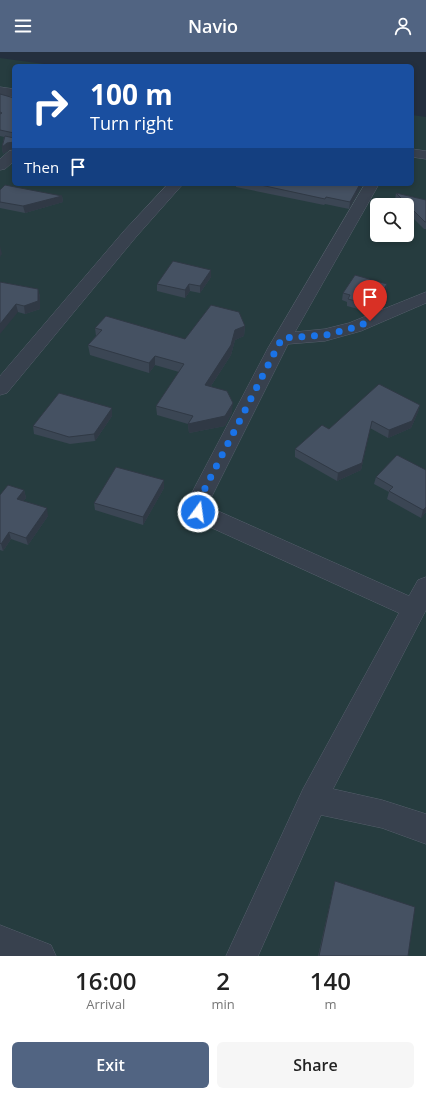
<!DOCTYPE html>
<html lang="en">
<head>
<meta charset="utf-8">
<style>
	:root { --surface:#fff; --page:#f6f6f6; --text:#222; --muted:#767676; --accent:#516482 }
	body { margin:0; font-family:"Open Sans",sans-serif; background:var(--page); color:var(--text); height:100vh; display:flex; flex-direction:column; font-size:15px; white-space:nowrap }
	* { box-sizing:border-box; margin:0 }
	p { font-size:13px; color:var(--muted) }
	.icon { flex:none; width:22px; height:22px; fill:none; stroke:currentColor; stroke-width:2; stroke-linecap:round; stroke-linejoin:round }
	.map { position:relative; height:904px; overflow:hidden }
	.panel { display:flex; flex-direction:column; background:var(--surface); flex:1 }
	.panel>* { flex:none }
	.hud { position:absolute; left:12px; top:12px; width:402px; height:122px; border-radius:6px; box-shadow:0 2px 6px #0003; background:#1a4fa0; color:#fff; overflow:hidden }
	.fabs { position:absolute; left:370px; top:146px; display:grid; gap:8px }
	.fabs a { display:grid; place-items:center; width:44px; height:44px; border-radius:6px; background:var(--surface); box-shadow:0 2px 6px #0003; font-size:20px }
	.pin { position:absolute; display:grid; place-items:center; width:34px; height:34px; color:#fff; margin:-41px -17px; border-radius:50% 50% 50% 0; rotate:-45deg; box-shadow:0 0 4px #0007 }
	.pin .icon { rotate:45deg }
	.me { position:absolute; width:44px; margin:-22px; rotate:14deg; stroke-linejoin:round; filter:drop-shadow(0 0 3px #0008) }
	.turn { display:flex; align-items:center; gap:14px; height:84px; padding:0 12px; font-size:18px }
	.turn .icon { width:52px; height:52px; stroke-width:2.5 }
	.turn b { display:block; font-size:28px; line-height:34px }
	.then { display:flex; align-items:center; height:38px; padding:0 12px; background:#0003; gap:8px; font-size:15px }
	.eta { display:flex; justify-content:space-evenly; align-items:center; height:68px; text-align:center }
	.eta b { font-size:24px; font-weight:600; line-height:28px }
	.primary-button { display:flex; gap:8px; margin-top:auto; padding:8px 12px }
	.primary-button a { flex:1; height:46px; border-radius:6px; background:var(--accent); color:#fff; font-size:16px; font-weight:600; line-height:46px; text-align:center }
	.primary-button a+a { background:var(--page); color:var(--text) }
	header { display:flex; justify-content:space-between; align-items:center; height:52px; padding:0 12px; background:var(--accent); color:#fff; font-size:18px; font-weight:600 }
	.map>svg:first-child { display:block }
</style>
</head>
<body>
<header><svg class="icon" aria-label="menu" viewBox="0 0 24 24"><path d="M4 6h16M4 12h16M4 18h16"/></svg>Navio<svg class="icon" aria-label="person" viewBox="0 0 24 24"><circle cx="12" cy="8" r="4"/><path d="M4 21q1-7 8-7t8 7"/></svg></header>
<div class="map">
<svg width="426" height="904" viewBox="0 0 426 904">
	<rect width="100%" height="100%" fill="#242f3e"/>
	<path fill="#263c3f" fill-rule="evenodd" d="M0,6L59,14H14V132H412V63L426,65V904H0ZM377,153H407V183H377Z"/>
	<g fill="none" stroke-linecap="round" stroke-linejoin="round">
		<defs>
			<path id="minor" d="M0,35L14,37V45L0,43Z
				M412,97L426,99V107L412,105Z
				M14,98V109L5,117L0,118V107L9,99Z
				M168,132H183L136,185L7,341L0,343V324L124,179Z
				M365,132H379L295,280L325,277L349,271L426,240V251L361,279L325,289L288,292L209,450V455L409,544L418,528L426,525V558L333,737L382,748L426,762V792L382,776L321,763L258,904H226L303,737L399,561L190,466L187,460V450L268,296Z
				M0,873L51,893L56,904H0Z"/>
		</defs>
		<use href="#minor" stroke="#565f6c" stroke-width="1"/>
		<use href="#minor" fill="#38414e" fill-rule="evenodd"/>
	</g>
	<path fill="#3b4654" d="M0,42L14,46V97L9,98L3,102L2,95L4,85L0,84Z
		M236,132H363L349,157L325,152L324,153L236,135Z
		M0,138L62,144L63,150L25,161L0,156Z
		M396,141L426,148V177H424L407,160V153H400L395,148Z
		M211,218V225L200,241L190,239L185,246L157,239V232Z
		M0,230L38,237L40,245V257L25,262L18,260Z
		M387,232L386,239L376,255L366,253L362,258L347,254V250L342,248L343,241Z
		M245,274L244,284L235,288L231,303L211,334L232,360L225,374L189,381L188,372L157,363L156,354L179,320L155,313L149,321L90,303L88,293L96,284L95,276L185,287Z
		M420,353L418,360L411,376L388,386L370,376L361,418L337,429L295,405V397L329,377Z
		M112,356V364L95,389L70,392L34,382L33,374Z
		M426,418V460L421,466L387,447L389,440L374,432L376,425Z
		M164,428V436L143,473L95,458L94,451Z
		M24,438L26,446L23,449L48,464L28,493L11,487L3,499L0,498V443Z
		M335,829L408,904H318Z"/>
	<path fill="#303945" d="M14,90V97L9,98L3,102L2,95L7,91Z
		M360,132H363L349,157L350,150Z
		M62,144L63,150L25,161L23,154Z
		M0,194L2,202L0,205Z
		M211,218V225L200,241V234Z
		M189,232L190,239L185,246V238Z
		M387,232L386,239L376,255L377,248Z
		M38,237L40,245V257L25,262L24,254Z
		M367,246L366,253L362,258L363,251Z
		M16,252L18,260L0,282V272Z
		M245,274L244,284L235,288L231,303L205,343V333L235,278Z
		M155,304V313L149,321V311Z
		M233,351L232,360L225,374L189,381L188,372Z
		M420,353L418,360L411,376L388,386L389,378Z
		M112,356V364L95,389L94,382Z
		M372,369L361,418L337,429L338,421Z
		M164,428V436L143,473V465Z
		M24,438L26,446L19,454L17,447Z
		M426,455V460L421,466L423,458Z
		M47,456L48,464L28,493L26,486Z
		M9,480L11,487L3,499L1,492Z"/>
	<path fill="#455162" stroke="#303945" d="M0,42L14,46V81L0,78V62L2,61L0,60Z
		M5,84L14,86V94V90L7,91L2,95Z
		M256,132H360L350,150L326,145L325,147Z
		M5,133L62,144L23,154L0,150V138Z
		M396,141L426,148V170H425Z
		M173,209L211,218L200,234L189,232L185,238L157,232Z
		M355,223L387,232L377,248L367,246L363,251L348,247L350,243L343,241Z
		M0,230L38,237V249L24,254L16,252L0,272Z
		M211,253L239,260L245,274L235,278L231,293L205,333L227,339L233,351L225,364L188,372L193,364L156,354L184,312L155,304L149,311L88,293L102,278L95,276L106,264L185,287Z
		M379,332L420,353L412,369L389,378L372,369L362,411L338,421L295,397L322,373L329,377Z
		M59,341L112,356L94,382L69,385L33,374Z
		M397,403L426,418V455L423,458L389,439L393,435L376,425Z
		M116,415L164,428L143,465L94,451Z
		M8,433L24,438L17,447L47,456L26,486L9,480L1,492L0,491V443Z
		M335,829L415,855L408,904H319Z"/>
	<g fill="none" stroke-linecap="round" stroke-linejoin="round">
		<path stroke="#1a73e8" stroke-width="7" stroke-dasharray="0 12.6" d="M198,460V450L282,286L326,283L356,275L370,269"/>
	</g>
</svg>
<div class="fabs">
<a><svg class="icon" aria-label="search" viewBox="0 0 24 24"><circle cx="10" cy="10" r="6"/><path d="M15 15l6 6"/></svg></a>
</div>
<div class="pin" style="left:370px;top:269px;background:#d93025"><svg class="icon" aria-label="arrive" viewBox="0 0 24 24"><path d="M6 21V4h12l-3 4 3 4H6"/></svg></div>
<svg class="me" style="left:198px;top:460px" viewBox="-20 -20 40 40"><circle r="17" fill="#1a73e8" stroke="#fff" stroke-width="3"/><path d="M0-11L8 9 0 5-8 9z" fill="#fff"/></svg>
<div class="hud">
<div class="turn"><svg class="icon" aria-label="right" viewBox="0 0 24 24"><path d="M7 20v-9h11M14 6l5 5-5 5"/></svg><div><b>100 m</b>Turn right</div></div>
<div class="then">Then<svg class="icon" aria-label="arrive" viewBox="0 0 24 24"><path d="M6 21V4h12l-3 4 3 4H6"/></svg></div>
</div>
</div>
<section class="panel">
<div class="eta">
<div><b>16:00</b><p>Arrival</p></div>
<div><b>2</b><p>min</p></div>
<div><b>140</b><p>m</p></div>
</div>
<div class="primary-button"><a>Exit</a><a>Share</a></div>
</section>
</body>
</html>
